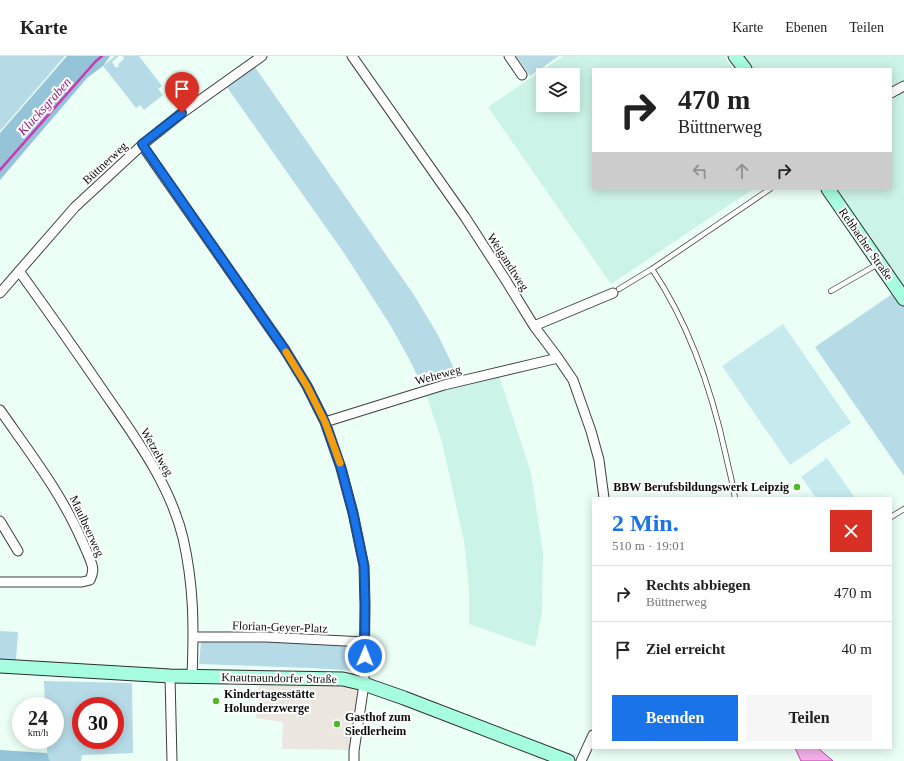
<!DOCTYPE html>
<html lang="de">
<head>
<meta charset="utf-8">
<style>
	:root { --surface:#fff; --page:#f6f6f6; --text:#222; --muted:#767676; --line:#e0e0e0; --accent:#1a73e8 }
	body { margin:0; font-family:Georgia,serif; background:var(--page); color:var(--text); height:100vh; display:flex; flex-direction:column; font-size:15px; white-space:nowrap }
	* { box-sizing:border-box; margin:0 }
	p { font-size:13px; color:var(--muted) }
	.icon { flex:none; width:22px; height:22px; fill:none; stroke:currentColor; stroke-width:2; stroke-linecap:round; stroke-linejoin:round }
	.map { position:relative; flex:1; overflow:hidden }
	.side { position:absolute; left:592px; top:441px; width:300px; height:252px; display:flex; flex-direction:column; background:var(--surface); border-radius:0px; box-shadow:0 2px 10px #0003 }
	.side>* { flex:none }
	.guide { position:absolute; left:592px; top:12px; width:300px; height:122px; border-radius:0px; box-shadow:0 2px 10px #0003; background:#fff; color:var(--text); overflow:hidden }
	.tools { position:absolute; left:536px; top:12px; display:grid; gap:8px }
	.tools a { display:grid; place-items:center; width:44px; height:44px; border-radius:0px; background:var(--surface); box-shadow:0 2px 10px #0003; font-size:20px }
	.speed { position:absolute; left:12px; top:641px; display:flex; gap:8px; font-size:20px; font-weight:700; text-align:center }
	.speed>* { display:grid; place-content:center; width:52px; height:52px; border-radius:50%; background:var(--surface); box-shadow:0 2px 10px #0003; line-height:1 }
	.speed small { font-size:10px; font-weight:400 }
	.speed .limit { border:6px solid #d22; background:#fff; color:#111 }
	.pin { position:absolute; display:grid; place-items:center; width:34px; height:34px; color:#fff; margin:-41px -17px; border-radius:50% 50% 50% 0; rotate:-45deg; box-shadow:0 0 4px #0007 }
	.pin .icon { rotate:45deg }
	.me { position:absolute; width:44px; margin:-22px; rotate:1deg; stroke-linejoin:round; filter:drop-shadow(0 0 3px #0008) }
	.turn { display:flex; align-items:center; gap:14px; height:84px; padding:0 20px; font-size:18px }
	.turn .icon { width:52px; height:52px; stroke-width:2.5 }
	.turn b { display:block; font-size:28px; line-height:34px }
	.lanes { display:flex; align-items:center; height:38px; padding:0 20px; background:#0003; justify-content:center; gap:20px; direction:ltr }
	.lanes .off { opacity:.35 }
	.round { display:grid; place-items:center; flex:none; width:42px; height:42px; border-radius:0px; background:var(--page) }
	.summary { display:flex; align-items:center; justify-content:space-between; height:68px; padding:0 20px }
	h1 { font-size:24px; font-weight:800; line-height:30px; color:var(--accent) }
	.button { display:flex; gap:8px; margin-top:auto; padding:8px 20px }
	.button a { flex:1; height:46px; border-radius:0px; background:var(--accent); color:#fff; font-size:16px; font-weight:800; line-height:46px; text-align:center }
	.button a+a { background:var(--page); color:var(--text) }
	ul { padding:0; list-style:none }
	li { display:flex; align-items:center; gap:12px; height:56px; padding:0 20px; border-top:1px solid var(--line) }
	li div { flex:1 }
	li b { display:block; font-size:15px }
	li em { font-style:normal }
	header { display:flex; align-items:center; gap:24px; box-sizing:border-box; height:56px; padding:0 20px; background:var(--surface); border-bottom:1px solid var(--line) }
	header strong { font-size:19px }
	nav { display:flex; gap:22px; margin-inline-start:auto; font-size:14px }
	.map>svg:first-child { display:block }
</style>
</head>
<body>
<header>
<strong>Karte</strong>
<nav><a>Karte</a><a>Ebenen</a><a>Teilen</a></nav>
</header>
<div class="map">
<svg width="904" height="705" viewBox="0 0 904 705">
	<rect width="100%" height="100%" fill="#ebfff6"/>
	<path fill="#ebe7e0" d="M259,628L342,629L358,633L350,694L282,693L283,666L256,662Z"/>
	<path fill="#ccf3e7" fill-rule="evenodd" d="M563,0H724L733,13H593V133H753L611,228L488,51ZM543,19H573V49H543Z
		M743,0H904V25L891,32V13H752Z
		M904,36V232L836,133H891V43Z
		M498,316L531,417L543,497L542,557L535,591L469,568V532L464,485L442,386L425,335Z"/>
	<path fill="#b6dbe7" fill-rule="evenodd" d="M0,0H65L0,75Z
		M115,0H119L112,6L116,12L119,10L118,8L124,3L123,0H139L162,30L158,33L163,39L144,54L140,49L136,52L103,10Z
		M516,0H559L530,20Z
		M252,7L414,239L438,279L460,325L425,335L407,299L389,267L344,197L224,27Z
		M895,236L904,248V420L815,291Z
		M0,575L18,576L16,604L0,603Z
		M206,584L358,588L362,591L360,615L311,612L199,608L201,586Z
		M44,625L132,627L133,697L82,699L81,705H50L47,697V684H55V650H45ZM81,650H115V684H81Z"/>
	<path fill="#95c3d8" d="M67,0H110L103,10L87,22L0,124V77Z
		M0,694L47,697L50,705H0Z"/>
	<path fill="#c7eaef" d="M783,268L851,367L790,409L722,310Z
		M827,402L855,442H816L801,421Z"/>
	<path fill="#f4b1eb" stroke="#ca39b2" d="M795,692H818L833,705H801Z"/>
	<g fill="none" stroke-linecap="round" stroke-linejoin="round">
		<path stroke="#ca39b2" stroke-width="2.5" d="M0,114L95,6L102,0"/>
		<defs>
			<path id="lane" d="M652,213C689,268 712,335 726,400C729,414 733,428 735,442
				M619,233L652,213L770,133
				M831,235L878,208
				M891,461L904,453"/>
			<path id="street" d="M352,0L465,161L505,223L534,270L558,302L573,324L591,375L599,404L604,442
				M509,0L522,19
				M891,37L904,30
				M142,89L285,294L307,330L325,366L341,412L353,457L364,510L365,548L364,628L354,695V705
				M19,215C48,255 76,295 104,336C135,381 170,428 183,482C194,530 194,571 192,620
				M0,237L75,151L142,89L182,57L262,0
				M534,270L613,237
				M0,354C30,397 62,438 83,487C86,494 90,502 92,509C94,515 92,519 90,524L82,526H0
				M325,366L444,329L558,302
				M0,465L18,495
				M194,581H266L365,586
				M170,620L172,705
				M581,705L593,679"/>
			<path id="secondary" d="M735,0L745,13
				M828,133L904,243
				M0,610L170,620L343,623L364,628L404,642L568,705"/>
		</defs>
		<use href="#lane" stroke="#3f3f3f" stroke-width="6"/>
		<use href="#street" stroke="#3f3f3f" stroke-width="11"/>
		<use href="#secondary" stroke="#2e2e2e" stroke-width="15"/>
		<use href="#lane" stroke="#fff" stroke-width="4.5"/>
		<use href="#street" stroke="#fff" stroke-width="9"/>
		<use href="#secondary" stroke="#a7fddf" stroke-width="13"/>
	</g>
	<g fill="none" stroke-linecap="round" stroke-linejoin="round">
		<defs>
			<path id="route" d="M182,57L142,88L285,294L307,330L325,366L341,412L353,457L364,510L365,548V600"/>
		</defs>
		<use href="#route" stroke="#114b97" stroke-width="10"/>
		<use href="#route" stroke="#1a73e8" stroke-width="7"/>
		<path stroke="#f59e0b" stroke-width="7" d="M286,296L307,330L325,366L340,407"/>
	</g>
	<g fill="#50b827" stroke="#fff" stroke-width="1.5">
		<circle cx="797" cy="431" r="4"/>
		<circle cx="216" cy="645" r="4"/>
		<circle cx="337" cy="668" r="4"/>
	</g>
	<g text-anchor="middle" stroke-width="4" stroke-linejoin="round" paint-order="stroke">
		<g font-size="12" fill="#0c0c0c" stroke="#fff">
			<text transform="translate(105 107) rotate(-43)" y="4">Büttnerweg</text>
			<text transform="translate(866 188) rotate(55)" y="4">Rehbacher Straße</text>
			<text transform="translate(508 206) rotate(57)" y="4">Weigandtweg</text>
			<text transform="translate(438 319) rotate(-15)" y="4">Weheweg</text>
			<text transform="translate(157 396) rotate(60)" y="4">Wetzelweg</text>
			<text transform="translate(87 470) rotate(65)" y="4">Maulbeerweg</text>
			<text transform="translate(280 571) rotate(2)" y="4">Florian-Geyer-Platz</text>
			<text transform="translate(279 622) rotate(1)" y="4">Knautnaundorfer Straße</text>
		</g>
		<g font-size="12" font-weight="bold" fill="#0c0c0c" stroke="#fff" text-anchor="start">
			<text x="789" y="435" text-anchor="end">BBW Berufsbildungswerk Leipzig</text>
			<text x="224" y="642">Kindertagesstätte<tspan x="224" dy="14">Holunderzwerge</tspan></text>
			<text x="345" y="665">Gasthof zum<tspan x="345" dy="14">Siedlerheim</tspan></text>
		</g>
		<g font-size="13" font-style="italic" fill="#9a1880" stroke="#fff">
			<text transform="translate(44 50) rotate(-48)" y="5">Klucksgraben</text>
		</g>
	</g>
</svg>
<div class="tools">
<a><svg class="icon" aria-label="layers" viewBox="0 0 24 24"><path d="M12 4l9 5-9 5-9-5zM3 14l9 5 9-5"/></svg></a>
</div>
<div class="speed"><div>24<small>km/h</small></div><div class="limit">30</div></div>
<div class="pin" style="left:182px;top:57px;background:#d93025"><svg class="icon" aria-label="arrive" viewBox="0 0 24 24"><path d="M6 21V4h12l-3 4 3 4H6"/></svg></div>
<svg class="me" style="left:365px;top:600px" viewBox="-20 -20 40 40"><circle r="17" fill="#1a73e8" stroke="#fff" stroke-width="3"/><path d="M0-11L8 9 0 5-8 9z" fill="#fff"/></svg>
<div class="guide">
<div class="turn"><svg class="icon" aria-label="right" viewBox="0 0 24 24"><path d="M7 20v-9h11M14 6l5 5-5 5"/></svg><div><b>470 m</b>Büttnerweg</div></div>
<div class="lanes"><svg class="icon off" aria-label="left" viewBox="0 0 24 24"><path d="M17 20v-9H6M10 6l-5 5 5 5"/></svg><svg class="icon off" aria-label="ahead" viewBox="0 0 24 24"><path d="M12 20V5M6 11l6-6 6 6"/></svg><svg class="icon" aria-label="right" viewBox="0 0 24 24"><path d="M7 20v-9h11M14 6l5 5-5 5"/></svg></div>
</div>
<section class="side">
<div class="summary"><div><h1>2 Min.</h1><p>510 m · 19:01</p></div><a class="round" style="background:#d93025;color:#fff"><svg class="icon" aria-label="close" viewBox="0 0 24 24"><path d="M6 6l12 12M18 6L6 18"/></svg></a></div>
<ul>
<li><svg class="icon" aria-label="right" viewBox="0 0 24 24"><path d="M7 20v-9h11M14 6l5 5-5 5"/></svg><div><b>Rechts abbiegen</b><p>Büttnerweg</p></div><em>470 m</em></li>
<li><svg class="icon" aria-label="arrive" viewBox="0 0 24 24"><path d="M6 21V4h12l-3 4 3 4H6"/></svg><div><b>Ziel erreicht</b></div><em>40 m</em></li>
</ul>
<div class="button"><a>Beenden</a><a>Teilen</a></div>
</section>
</div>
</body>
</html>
